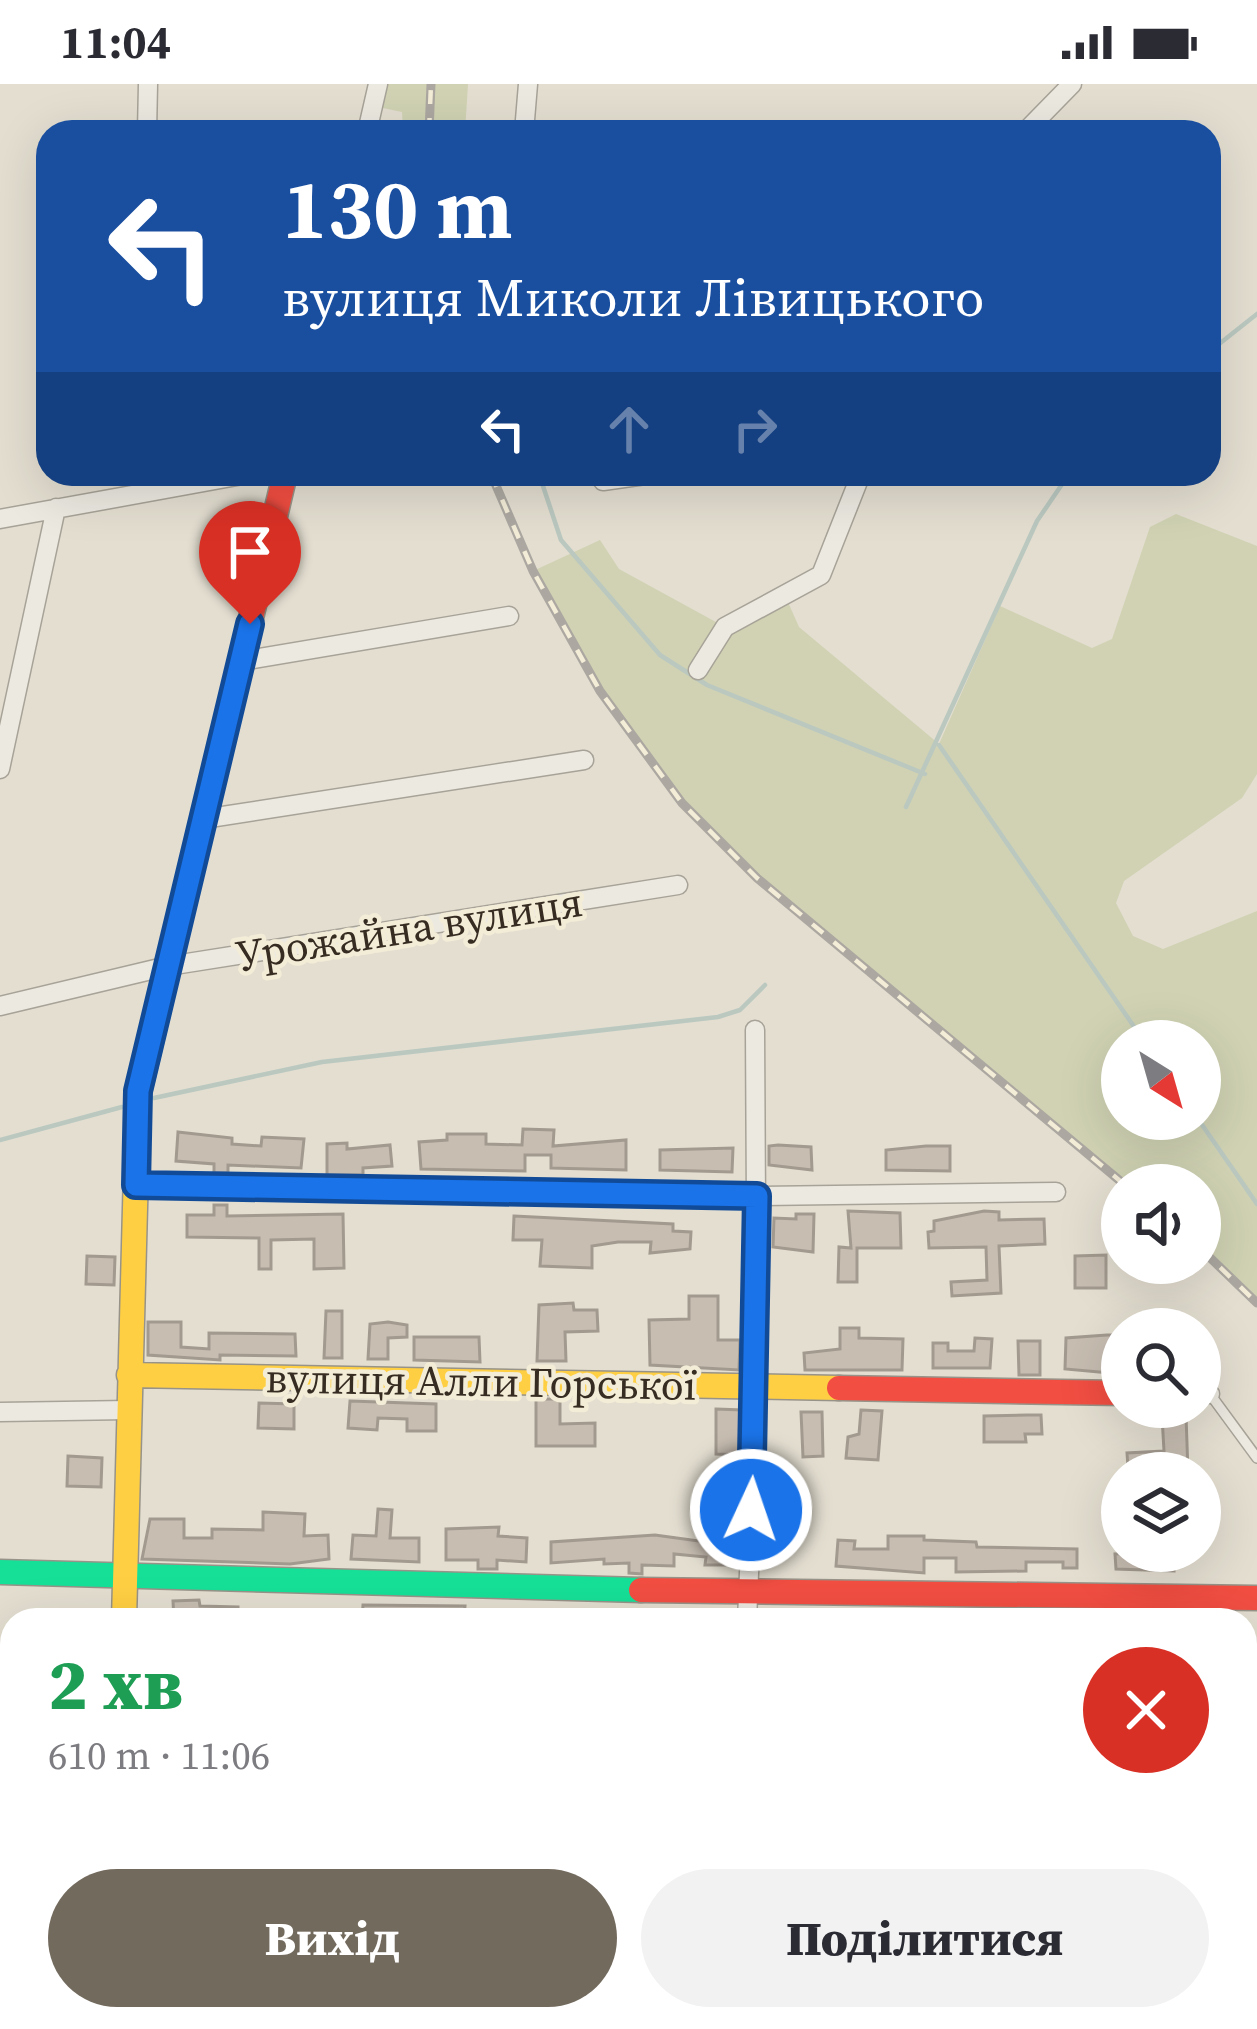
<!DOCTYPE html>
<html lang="uk">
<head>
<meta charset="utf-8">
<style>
	:root { --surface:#fff; --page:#f2f2f3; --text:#2b2b33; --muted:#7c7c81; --accent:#736a5e }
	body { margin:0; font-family:"Source Serif 4",serif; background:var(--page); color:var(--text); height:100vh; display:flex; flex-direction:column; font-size:45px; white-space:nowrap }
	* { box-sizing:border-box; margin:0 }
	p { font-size:39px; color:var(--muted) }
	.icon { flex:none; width:66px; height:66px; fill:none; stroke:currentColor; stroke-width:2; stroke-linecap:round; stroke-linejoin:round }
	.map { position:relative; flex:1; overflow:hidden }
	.panel { position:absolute; left:0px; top:1524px; width:1257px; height:423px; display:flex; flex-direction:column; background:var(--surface); border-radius:36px 36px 0 0; box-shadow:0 12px 48px #0002 }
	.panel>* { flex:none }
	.guide { position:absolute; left:36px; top:36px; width:1185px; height:366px; border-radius:36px; box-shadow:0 12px 48px #0002; background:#1a4fa0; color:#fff; overflow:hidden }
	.needle { width:78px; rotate:143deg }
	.fabs { position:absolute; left:1101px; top:936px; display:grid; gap:24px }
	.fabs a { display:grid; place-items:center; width:120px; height:120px; border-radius:50%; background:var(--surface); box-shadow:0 12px 48px #0002; font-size:60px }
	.pin { position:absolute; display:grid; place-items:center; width:102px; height:102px; color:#fff; margin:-123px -51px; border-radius:50% 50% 50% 0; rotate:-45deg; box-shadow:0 0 12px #0007 }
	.pin .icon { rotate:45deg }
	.me { position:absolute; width:132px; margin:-66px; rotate:3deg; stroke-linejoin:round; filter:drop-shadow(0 0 9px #0008) }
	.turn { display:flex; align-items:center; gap:42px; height:252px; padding:0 48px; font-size:54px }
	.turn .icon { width:156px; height:156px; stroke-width:2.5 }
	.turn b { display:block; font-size:84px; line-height:102px }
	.lanes { display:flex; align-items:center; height:114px; padding:0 48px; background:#0003; justify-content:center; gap:60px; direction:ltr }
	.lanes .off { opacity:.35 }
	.round { display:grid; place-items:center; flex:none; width:126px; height:126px; border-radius:63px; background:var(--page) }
	.summary { display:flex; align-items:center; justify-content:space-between; height:204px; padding:0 48px }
	h1 { font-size:72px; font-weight:800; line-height:90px; color:#1e9e55 }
	.cta { display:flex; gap:24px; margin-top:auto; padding:24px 48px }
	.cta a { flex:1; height:138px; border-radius:72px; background:var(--accent); color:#fff; font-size:48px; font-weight:800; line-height:138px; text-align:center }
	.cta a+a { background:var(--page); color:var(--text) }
	.status { display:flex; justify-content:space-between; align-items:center; height:84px; padding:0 60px; background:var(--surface); direction:ltr }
	.status svg { height:33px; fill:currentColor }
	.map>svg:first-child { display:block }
</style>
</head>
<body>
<div class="status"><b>11:04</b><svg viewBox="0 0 49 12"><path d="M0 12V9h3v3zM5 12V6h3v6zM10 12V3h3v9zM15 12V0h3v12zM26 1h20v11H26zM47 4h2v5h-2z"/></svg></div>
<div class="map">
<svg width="1257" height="1945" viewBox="0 0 1257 1945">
	<rect width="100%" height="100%" fill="#e3ded0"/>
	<path fill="#d0d2b3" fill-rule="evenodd" d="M378,0H468L465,48H403L402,28L373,22Z
		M1176,430L1257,462V690L1242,714L1124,797L1116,819L1133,852L1163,865L1257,827V1219L1200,1164V1101H1125L730,769L624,646L533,487L600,456L619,485L725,543L784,509L799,543L939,660L1000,522L1092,564L1112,555L1150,443ZM1122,957H1200V1035H1122Z"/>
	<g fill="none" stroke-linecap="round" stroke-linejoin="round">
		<path stroke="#bac8c0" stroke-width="4.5" d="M1209,268L1257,230
			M539,390L561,456L660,571L707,601L925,690
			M939,661L1144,957
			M906,723L1037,437L1069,390
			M154,1014L322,978L718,933L740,926L765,901
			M1198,1035L1257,1120
			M0,1056L122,1023"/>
	</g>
	<path fill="#c7bdb1" stroke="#a39a8f" stroke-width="3" d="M523,1045L554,1046L553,1062L626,1056V1086L551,1084V1071H525V1087L421,1085L419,1058L447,1056V1050H486V1060L522,1061Z
		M178,1048L232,1054V1060L261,1062L262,1053L304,1055L301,1084L228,1081V1089H214V1080L176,1077Z
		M347,1059V1065L390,1061L392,1082L363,1084V1091H327V1060Z
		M778,1061L811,1063L812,1086L769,1081V1062Z
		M926,1062H950V1087L886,1086V1066Z
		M733,1064L732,1088L660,1086V1066Z
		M214,1121H227V1132L343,1130L344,1184L314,1185V1155L271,1156V1185H259V1154L187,1153V1131H214Z
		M848,1127L900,1129L901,1164H857V1198H838L839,1163L851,1164Z
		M984,1127L999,1128V1136L1044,1135L1045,1160L999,1162L1001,1209L952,1212L951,1198L987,1196L986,1163L929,1164L928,1148L934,1147V1137Z
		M796,1130H814L813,1168L773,1163L774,1134L796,1135Z
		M514,1132L673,1140V1147L691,1148L690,1165L650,1169L651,1158H618L592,1162V1184L540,1182L542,1156H513Z
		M1106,1171V1204H1075V1172Z
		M87,1172L115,1173L114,1201L86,1200Z
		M689,1212H718V1256H740L739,1286L650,1281L649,1236L689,1235Z
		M573,1219L574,1226H597L598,1247L565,1248L566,1277H537L539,1221Z
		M326,1227H342V1274H324Z
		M148,1238H181V1263L209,1265V1249L295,1250L296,1272L220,1271V1276L148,1271Z
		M388,1238L407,1241V1253L388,1254V1275H368L370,1240Z
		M840,1244H859V1254L903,1255L902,1286H805L804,1269L840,1265Z
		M1107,1251H1122V1290L1065,1285L1066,1254Z
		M414,1253H479L480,1278L414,1276Z
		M975,1254L992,1255L990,1284H933V1259H948V1267H974Z
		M1018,1257H1040V1291H1019Z
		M536,1315H560V1340L595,1339V1362H536Z
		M350,1317L436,1320V1347H407V1335L378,1334L377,1346L348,1344Z
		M259,1319L294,1320V1345L258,1344Z
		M716,1325L742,1326L741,1371L716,1370Z
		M861,1326L882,1327L878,1376L846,1374L848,1353L859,1350Z
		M801,1328H822L823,1372L803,1373Z
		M1027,1331H1041L1042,1350H1025L1026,1358H984V1332Z
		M1186,1331L1188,1388L1128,1383L1127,1369L1164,1367L1162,1332Z
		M68,1372L102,1374L101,1403L67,1402Z
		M378,1425L392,1426L390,1454H419V1478L351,1475L353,1451L376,1452Z
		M263,1428L305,1430L304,1452L328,1451L329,1475L290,1480L142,1475L150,1435H184V1454H212V1445L263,1446Z
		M499,1443L498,1452L527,1454L526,1478L497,1476V1485H478V1476H446V1445Z
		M706,1450H727L725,1481H705L706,1473L674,1470V1482L642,1481V1490L629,1489V1479L604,1480V1475L551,1479V1458L655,1451L706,1458Z
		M888,1452H924V1456L976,1458L977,1463L1077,1465V1484H1063V1478H1026V1487L956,1488V1474H924V1489L836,1482L838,1456L855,1457L854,1465H888Z
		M1173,1468L1174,1487L1116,1485L1115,1470Z
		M199,1516L200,1522L238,1523V1536H174L173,1517Z
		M363,1521L465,1522L464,1536H362Z"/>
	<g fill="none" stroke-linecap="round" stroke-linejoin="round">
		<defs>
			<path id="lane" d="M1210,1310L1257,1374"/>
			<path id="street" d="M147,48L148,0
				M367,48L378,0
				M524,48L528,0
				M1025,48L1072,0
				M603,397L652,390
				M0,435L248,390
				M241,577L509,532
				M698,586L725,543L821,491L861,390
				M0,685L56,424
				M203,735L584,676
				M0,922L168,882L678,801
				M136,1101L757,1112L1056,1108
				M1200,1310H1210
				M0,1328L128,1326
				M747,1536L757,1302L755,946
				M1245,1753H1257
				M0,1855H12
				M1245,1884H1257
				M391,1945L392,1935
				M734,1945V1935
				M1150,1945V1935"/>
			<path id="fast" d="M0,1488L641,1506"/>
			<path id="slow" d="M129,1291L839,1304
				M124,1536L138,1012"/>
			<path id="jam" d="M138,1012L285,390
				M839,1304L1122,1309
				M641,1506L1257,1514"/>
		</defs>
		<use href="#lane" stroke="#a8a398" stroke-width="12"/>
		<use href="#street" stroke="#a8a398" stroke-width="21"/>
		<use href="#fast" stroke="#989388" stroke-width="27"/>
		<use href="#slow" stroke="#989388" stroke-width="27"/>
		<use href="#jam" stroke="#989388" stroke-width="27"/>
		<use href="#lane" stroke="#ece9e1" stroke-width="9"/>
		<use href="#street" stroke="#ece9e1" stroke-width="18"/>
		<use href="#fast" stroke="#16e098" stroke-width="24"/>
		<use href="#slow" stroke="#ffcf43" stroke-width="24"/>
		<use href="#jam" stroke="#f24e42" stroke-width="24"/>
		<defs>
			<path id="rail" d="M429,48L431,0
				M491,390L533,487L600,607L682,719L757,794L1125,1101
				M1200,1164L1257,1219"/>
		</defs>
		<use href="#rail" stroke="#aca8a1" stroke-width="9"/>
		<use href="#rail" stroke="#f3ecd7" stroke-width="4.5" stroke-dasharray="14" stroke-linecap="butt"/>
	</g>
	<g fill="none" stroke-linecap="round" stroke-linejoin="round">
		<defs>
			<path id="route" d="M250,540L138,1007L136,1101L757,1112L751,1426"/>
		</defs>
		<use href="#route" stroke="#114b97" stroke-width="30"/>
		<use href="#route" stroke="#1a73e8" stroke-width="21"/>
	</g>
	<g text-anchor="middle" stroke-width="9" stroke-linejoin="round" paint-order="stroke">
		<g font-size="42" fill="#372c21" stroke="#f3ecd7">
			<text transform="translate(409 844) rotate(-9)" y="15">Урожайна вулиця</text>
			<text transform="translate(481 1297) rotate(1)" y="15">вулиця Алли Горської</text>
		</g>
	</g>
</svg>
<div class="fabs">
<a><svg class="needle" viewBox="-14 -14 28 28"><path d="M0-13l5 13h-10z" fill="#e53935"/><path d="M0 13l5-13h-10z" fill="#7c7c81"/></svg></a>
<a><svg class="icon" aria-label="sound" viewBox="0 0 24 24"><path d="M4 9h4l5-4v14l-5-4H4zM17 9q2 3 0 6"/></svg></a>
<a><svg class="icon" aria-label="search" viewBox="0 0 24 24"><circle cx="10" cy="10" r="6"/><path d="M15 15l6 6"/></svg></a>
<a><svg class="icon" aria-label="layers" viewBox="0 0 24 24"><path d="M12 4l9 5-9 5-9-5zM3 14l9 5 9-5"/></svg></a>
</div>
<div class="pin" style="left:250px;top:540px;background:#d93025"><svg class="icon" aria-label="arrive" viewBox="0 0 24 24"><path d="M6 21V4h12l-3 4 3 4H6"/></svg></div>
<svg class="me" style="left:751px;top:1426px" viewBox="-20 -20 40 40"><circle r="17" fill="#1a73e8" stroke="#fff" stroke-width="3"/><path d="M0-11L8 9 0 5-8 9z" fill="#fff"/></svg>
<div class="guide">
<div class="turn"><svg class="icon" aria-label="left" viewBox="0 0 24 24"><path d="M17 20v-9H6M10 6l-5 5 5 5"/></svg><div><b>130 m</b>вулиця Миколи Лівицького</div></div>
<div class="lanes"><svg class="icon" aria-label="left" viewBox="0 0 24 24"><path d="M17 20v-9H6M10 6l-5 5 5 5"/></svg><svg class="icon off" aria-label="ahead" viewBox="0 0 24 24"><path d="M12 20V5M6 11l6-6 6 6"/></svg><svg class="icon off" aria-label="right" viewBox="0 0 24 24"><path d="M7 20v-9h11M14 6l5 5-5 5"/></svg></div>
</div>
<section class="panel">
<div class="summary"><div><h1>2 хв</h1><p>610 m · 11:06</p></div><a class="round" style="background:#d93025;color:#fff"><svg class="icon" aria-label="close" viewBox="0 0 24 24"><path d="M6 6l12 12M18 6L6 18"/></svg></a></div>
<div class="cta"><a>Вихід</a><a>Поділитися</a></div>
</section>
</div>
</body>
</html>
